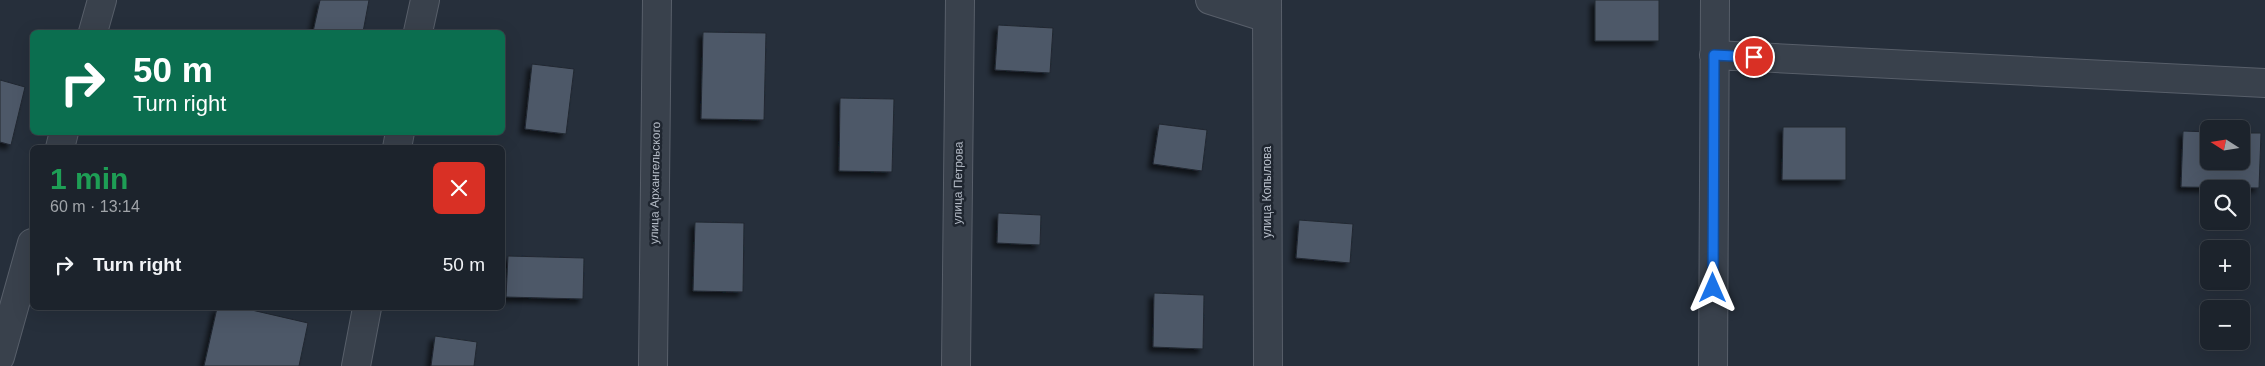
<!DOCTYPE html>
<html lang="en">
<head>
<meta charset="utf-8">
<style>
	:root { --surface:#1c232c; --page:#292f38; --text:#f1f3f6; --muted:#a0a4a9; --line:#3a4048 }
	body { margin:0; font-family:Arial,sans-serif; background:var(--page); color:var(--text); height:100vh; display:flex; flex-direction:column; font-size:19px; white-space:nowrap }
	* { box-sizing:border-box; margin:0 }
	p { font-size:16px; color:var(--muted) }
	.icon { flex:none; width:28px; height:28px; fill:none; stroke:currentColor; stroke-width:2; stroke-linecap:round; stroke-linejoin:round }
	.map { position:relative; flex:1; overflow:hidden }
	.drawer { position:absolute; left:30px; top:145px; width:475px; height:165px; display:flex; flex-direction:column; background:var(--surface); border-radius:8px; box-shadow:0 5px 20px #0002,0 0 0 1px var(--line) }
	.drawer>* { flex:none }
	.banner { position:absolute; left:30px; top:30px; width:475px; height:105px; border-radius:8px; box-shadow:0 5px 20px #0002,0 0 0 1px var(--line); background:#0b6e4f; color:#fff; overflow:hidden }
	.needle { width:32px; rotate:282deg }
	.tools { position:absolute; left:2200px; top:120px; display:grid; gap:10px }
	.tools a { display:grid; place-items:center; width:50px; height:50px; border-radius:8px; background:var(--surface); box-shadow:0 5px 20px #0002,0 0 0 1px var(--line); font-size:25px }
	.pin { position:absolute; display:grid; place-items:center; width:42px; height:42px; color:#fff; margin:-21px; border:2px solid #fff; border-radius:50%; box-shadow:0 1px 5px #0007 }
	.me { position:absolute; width:55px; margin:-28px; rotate:0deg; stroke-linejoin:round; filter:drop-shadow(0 0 4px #0008) }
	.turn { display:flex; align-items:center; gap:18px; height:105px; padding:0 20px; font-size:22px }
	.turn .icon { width:65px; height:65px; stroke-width:2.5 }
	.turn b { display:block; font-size:35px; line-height:42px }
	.round { display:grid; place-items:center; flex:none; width:52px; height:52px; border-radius:8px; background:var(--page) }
	.head { display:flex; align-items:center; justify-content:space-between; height:85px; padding:0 20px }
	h1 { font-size:30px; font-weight:600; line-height:38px; color:#1e9e55 }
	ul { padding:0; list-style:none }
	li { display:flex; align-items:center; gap:15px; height:70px; padding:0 20px }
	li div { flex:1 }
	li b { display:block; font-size:19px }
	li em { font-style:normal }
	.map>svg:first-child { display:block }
</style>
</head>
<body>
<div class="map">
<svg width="2265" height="366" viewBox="0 0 2265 366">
	<defs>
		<filter id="shadow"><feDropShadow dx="-4.5" dy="4.5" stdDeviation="2.5" flood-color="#0009"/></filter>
	</defs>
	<rect width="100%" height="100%" fill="#262f3b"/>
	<path fill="#4e5967" stroke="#212832" filter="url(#shadow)" d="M320,0H369L363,32H313Z
		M1595,0H1659V41H1595Z
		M998,25L1053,28L1050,73L995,70Z
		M703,32L766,33L764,120L701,119Z
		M532,64L574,69L566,134L525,129Z
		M0,80L25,87L11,145L0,142Z
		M840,98L894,99L892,172L839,171Z
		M1159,124L1207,130L1202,171L1153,164Z
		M1783,127H1846V180H1782Z
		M2183,131L2209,132V161H2241V133H2261L2259,188L2181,187Z
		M998,213L1041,215L1040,245L997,243Z
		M1299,220L1353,224L1350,263L1296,258Z
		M695,222L744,223L743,292L693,291Z
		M508,256L584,258L583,299L506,297Z
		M1154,293L1204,295L1203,349L1153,347Z
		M217,308H243L308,323L299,366H204Z
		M435,336L477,342L474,366H431Z"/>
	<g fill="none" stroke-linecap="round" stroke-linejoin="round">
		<defs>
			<path id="minor" d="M1210,0L1267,18
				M1267,0L1268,366
				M93,32L102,0
				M418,32L425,0
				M1714,55L2265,83
				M60,148L64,132
				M397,148L400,132
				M0,357L32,243
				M356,366L367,308
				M653,366L657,0
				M956,366L960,0
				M1713,366L1715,0"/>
		</defs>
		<use href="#minor" stroke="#585f6a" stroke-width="30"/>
		<use href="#minor" stroke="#39414c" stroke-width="28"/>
	</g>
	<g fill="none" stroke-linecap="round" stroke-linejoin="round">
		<defs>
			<path id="route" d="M1713,288L1714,55L1754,57"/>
		</defs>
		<use href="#route" stroke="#114b97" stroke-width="12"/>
		<use href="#route" stroke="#1a73e8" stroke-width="9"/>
	</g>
	<g text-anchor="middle" stroke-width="5" stroke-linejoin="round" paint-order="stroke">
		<g font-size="12" fill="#b5bcc7" stroke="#1f2630">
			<text transform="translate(655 183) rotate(-89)" y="4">улица Архангельского</text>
			<text transform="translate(958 183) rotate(-89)" y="4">улица Петрова</text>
			<text transform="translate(1267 192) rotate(-90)" y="4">улица Копылова</text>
		</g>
	</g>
</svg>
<div class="tools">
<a><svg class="needle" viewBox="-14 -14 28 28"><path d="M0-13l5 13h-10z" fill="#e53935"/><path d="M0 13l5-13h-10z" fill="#a0a4a9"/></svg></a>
<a><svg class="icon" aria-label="search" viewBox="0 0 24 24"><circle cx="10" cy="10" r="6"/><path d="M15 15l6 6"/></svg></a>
<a>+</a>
<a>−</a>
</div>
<div class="pin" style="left:1754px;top:57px;background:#d93025"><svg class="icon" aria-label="arrive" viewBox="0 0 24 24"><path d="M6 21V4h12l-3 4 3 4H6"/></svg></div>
<svg class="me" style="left:1713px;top:288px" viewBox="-20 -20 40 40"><path d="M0-17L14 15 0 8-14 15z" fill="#1a73e8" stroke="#fff" stroke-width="4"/></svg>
<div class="banner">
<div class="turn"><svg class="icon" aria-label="right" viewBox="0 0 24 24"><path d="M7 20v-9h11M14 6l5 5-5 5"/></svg><div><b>50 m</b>Turn right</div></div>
</div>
<section class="drawer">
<div class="head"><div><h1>1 min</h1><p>60 m · 13:14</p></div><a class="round" style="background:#d93025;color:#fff"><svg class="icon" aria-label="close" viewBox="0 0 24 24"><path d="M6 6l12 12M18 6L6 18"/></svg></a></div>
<ul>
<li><svg class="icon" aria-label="right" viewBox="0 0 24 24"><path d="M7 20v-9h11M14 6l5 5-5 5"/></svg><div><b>Turn right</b></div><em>50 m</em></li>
</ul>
</section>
</div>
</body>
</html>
